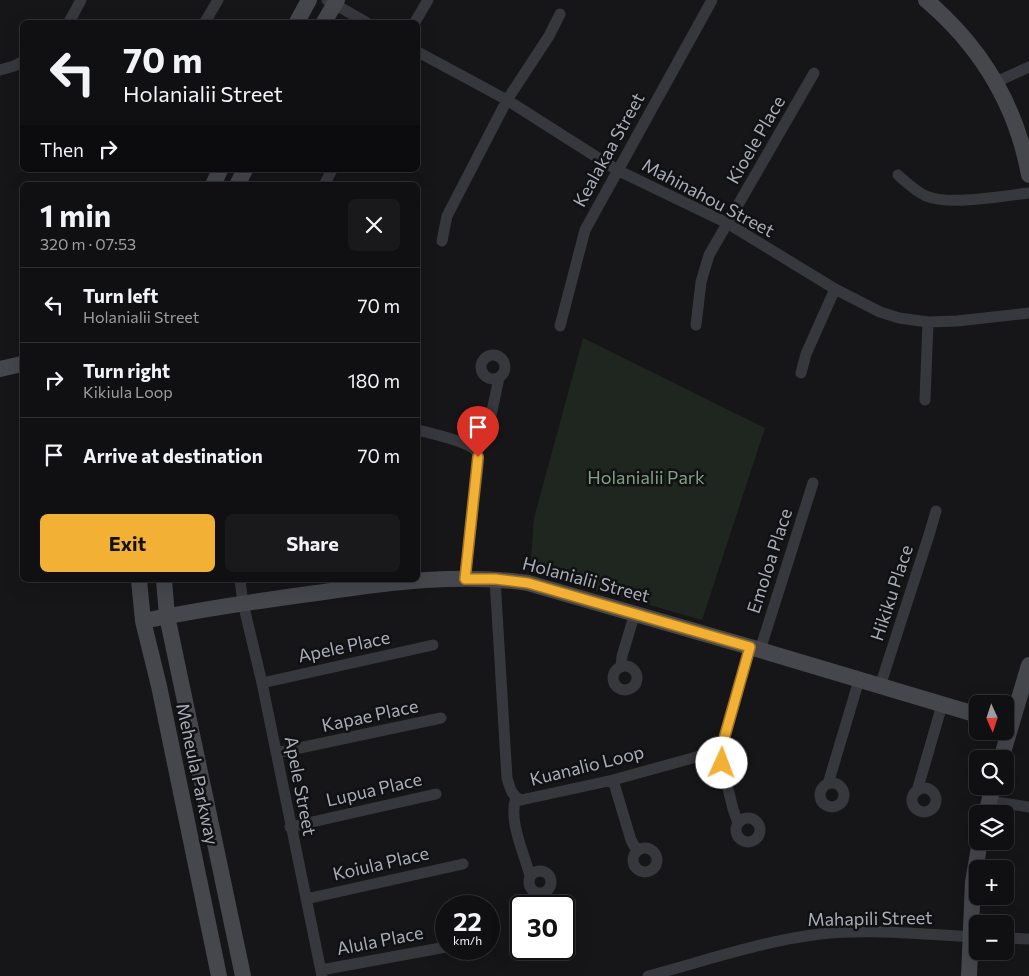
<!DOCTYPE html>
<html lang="en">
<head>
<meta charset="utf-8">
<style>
	:root { --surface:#101012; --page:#19191b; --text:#f1f3f6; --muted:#9c9d9f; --line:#303032; --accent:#f2b134 }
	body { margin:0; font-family:Commissioner,sans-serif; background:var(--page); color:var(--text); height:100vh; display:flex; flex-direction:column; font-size:19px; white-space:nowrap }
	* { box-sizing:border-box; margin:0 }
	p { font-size:16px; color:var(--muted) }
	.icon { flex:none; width:28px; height:28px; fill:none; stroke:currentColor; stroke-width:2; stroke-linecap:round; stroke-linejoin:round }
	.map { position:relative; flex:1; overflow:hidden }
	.drawer { position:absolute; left:20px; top:182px; width:400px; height:400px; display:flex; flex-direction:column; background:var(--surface); border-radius:8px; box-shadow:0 5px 20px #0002,0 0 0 1px var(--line) }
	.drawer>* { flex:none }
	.hud { position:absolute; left:20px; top:20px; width:400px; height:152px; border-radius:8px; box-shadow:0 5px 20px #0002,0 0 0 1px var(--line); background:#101012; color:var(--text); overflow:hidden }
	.needle { width:32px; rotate:177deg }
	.tools { position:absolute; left:969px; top:695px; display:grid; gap:10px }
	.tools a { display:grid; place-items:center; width:45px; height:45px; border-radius:8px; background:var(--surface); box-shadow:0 5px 20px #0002,0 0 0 1px var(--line); font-size:25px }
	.speed { position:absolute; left:435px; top:895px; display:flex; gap:10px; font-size:25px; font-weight:700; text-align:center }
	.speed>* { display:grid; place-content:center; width:65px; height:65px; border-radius:50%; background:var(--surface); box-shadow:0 5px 20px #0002,0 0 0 1px var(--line); line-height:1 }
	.speed small { font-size:12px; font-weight:400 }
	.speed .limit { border:2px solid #111; border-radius:8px; background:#fff; color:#111 }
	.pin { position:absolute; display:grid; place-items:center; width:42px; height:42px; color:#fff; margin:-51px -21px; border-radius:50% 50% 50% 0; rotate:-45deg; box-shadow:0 0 5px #0007 }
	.pin .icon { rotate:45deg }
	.me { position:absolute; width:55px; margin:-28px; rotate:2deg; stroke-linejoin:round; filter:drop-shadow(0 0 4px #0008) }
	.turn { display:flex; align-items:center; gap:18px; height:105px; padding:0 20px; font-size:22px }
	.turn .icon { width:65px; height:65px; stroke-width:2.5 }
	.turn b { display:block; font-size:35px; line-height:42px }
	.then { display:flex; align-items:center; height:48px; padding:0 20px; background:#0003; gap:10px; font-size:19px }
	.round { display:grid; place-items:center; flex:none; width:52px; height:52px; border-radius:8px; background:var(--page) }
	.summary { display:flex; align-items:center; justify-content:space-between; height:85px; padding:0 20px }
	h1 { font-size:30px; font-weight:700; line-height:38px }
	.action { display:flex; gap:10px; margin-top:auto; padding:10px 20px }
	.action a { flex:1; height:58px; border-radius:8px; background:var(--accent); color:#111; font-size:20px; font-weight:700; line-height:58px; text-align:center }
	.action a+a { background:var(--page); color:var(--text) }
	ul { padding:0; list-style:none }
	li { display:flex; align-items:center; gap:15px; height:75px; padding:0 20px; border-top:1px solid var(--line) }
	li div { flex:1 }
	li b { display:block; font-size:19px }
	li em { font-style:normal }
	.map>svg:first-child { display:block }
</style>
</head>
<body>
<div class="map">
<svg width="1029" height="976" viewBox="0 0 1029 976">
	<rect width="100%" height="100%" fill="#161618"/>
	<path fill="#1e261f" d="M583,338L765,428L702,620L530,571L534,518Z"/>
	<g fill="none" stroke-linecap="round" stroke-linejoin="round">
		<path stroke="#37383d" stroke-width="11" d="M327,0L366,22
			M69,22L81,0
			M205,22L218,0
			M415,22L428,0
			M418,52L507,100L617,170L727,223L835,289L880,312L899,318L928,322L957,321L1029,313
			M0,70L14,66L22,62
			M996,82L1029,67
			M898,175C907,183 915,191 926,196C950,206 1002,196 1029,193
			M324,185L332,170
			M442,241L447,216L507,100L549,36L560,14
			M696,325L701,282L709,255L814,73
			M560,326L585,230L712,0
			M481 367a12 12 0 1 1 24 0a12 12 0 1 1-24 0Z
			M801,373L806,354L835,289
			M925,400L928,322
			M418,430C430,433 471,442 477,452C479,456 478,462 478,467L465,579
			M476,450L486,439L499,378
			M495,579L507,778C510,788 511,795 521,800L613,780L707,754L718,748L724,739L750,647
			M240,580L243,603L262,683L322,976
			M760,650L813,483
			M613 678a12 12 0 1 1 24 0a12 12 0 1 1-24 0Z
			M621,667L622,656L635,613
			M262,683L433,645
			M880,686L929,535L936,511
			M718,748L733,809L738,823
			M276,753L441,718
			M613,780L631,840L637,851
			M820 795a12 12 0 1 1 24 0a12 12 0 1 1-24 0Z
			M828,784L859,680
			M912 800a12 12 0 1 1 24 0a12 12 0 1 1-24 0Z
			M917,791L942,705
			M516,797C508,822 524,852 530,876
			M989,801L1029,807
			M736 830a12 12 0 1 1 24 0a12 12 0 1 1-24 0Z
			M290,827L436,794
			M633 860a12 12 0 1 1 24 0a12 12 0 1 1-24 0Z
			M529 882a11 11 0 1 1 22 0a11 11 0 1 1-22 0Z
			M306,899L463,864
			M1005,938L1029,939
			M321,970L446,947
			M648,976C705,961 762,941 820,934C871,928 925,935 976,937"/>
		<path stroke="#45474d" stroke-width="16" d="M926,0C980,46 1016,104 1029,175
			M297,22L309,0
			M324,22L337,0
			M213,185L220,170
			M237,185L245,170
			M0,369L22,364
			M139,580L143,621L159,686L219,976
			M164,580L167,616L243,976
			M143,621C203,609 263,600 324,592C391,582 461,573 528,583L750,647L978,715
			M1001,759L1029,665
			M986,814L993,786
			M969,976L973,882L980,841"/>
	</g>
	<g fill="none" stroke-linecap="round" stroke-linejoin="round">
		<defs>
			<path id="route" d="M478,457L465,579H495L528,583L750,647L724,739L718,748L722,763"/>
		</defs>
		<use href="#route" stroke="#9d7322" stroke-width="12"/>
		<use href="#route" stroke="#f2b134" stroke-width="9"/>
	</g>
	<g text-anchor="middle" stroke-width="5" stroke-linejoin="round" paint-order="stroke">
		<g font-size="18" fill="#a8adb8" stroke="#111113">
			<text transform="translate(756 140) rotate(-60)" y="6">Kioele Place</text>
			<text transform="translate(609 150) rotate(-61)" y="6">Kealakaa Street</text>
			<text transform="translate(708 198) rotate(28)" y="6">Mahinahou Street</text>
			<text transform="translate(770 561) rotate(-72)" y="6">Emoloa Place</text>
			<text transform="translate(586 580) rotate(15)" y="6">Holanialii Street</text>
			<text transform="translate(892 593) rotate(-72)" y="6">Hikiku Place</text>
			<text transform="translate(344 647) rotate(-12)" y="6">Apele Place</text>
			<text transform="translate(370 716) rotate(-12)" y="6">Kapae Place</text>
			<text transform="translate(587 766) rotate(-14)" y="6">Kuanalio Loop</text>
			<text transform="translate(197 774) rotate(78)" y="6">Meheula Parkway</text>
			<text transform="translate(300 786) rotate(79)" y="6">Apele Street</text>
			<text transform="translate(374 790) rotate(-13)" y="6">Lupua Place</text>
			<text transform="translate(381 864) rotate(-13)" y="6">Koiula Place</text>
			<text transform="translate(870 919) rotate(-1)" y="6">Mahapili Street</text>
			<text transform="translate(380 941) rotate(-11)" y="6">Alula Place</text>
		</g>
		<g font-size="18" fill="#7fa381" stroke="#111113">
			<text x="646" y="484">Holanialii Park</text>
		</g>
	</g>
</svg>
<div class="tools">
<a><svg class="needle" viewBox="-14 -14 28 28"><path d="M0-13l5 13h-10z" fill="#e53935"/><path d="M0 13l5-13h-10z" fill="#9c9d9f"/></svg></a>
<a><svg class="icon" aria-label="search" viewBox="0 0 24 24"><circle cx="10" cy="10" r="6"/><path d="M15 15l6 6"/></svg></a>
<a><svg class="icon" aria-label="layers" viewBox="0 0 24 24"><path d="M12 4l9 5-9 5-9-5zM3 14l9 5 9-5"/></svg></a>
<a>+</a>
<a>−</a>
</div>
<div class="speed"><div>22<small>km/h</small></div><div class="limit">30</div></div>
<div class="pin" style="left:478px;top:457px;background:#d93025"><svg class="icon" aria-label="arrive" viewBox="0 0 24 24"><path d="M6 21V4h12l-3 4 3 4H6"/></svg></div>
<svg class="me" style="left:722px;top:763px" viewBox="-20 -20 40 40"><circle r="19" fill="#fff"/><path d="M0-13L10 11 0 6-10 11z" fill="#f2b134"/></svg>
<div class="hud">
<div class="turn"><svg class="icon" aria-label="left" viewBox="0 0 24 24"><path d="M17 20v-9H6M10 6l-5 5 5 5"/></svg><div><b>70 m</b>Holanialii Street</div></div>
<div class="then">Then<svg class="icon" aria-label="right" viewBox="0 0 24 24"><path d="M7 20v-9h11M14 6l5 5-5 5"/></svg></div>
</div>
<section class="drawer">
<div class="summary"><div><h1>1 min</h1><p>320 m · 07:53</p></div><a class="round"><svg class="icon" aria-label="close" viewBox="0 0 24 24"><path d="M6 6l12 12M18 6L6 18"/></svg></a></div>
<ul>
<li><svg class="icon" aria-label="left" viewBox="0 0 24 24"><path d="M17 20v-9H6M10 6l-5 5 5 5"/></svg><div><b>Turn left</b><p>Holanialii Street</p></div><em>70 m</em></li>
<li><svg class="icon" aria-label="right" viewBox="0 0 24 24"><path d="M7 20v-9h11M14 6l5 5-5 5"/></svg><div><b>Turn right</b><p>Kikiula Loop</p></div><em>180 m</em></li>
<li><svg class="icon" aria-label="arrive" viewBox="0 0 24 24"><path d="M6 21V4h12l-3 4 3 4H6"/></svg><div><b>Arrive at destination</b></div><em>70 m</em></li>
</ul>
<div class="action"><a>Exit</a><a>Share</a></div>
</section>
</div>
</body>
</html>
